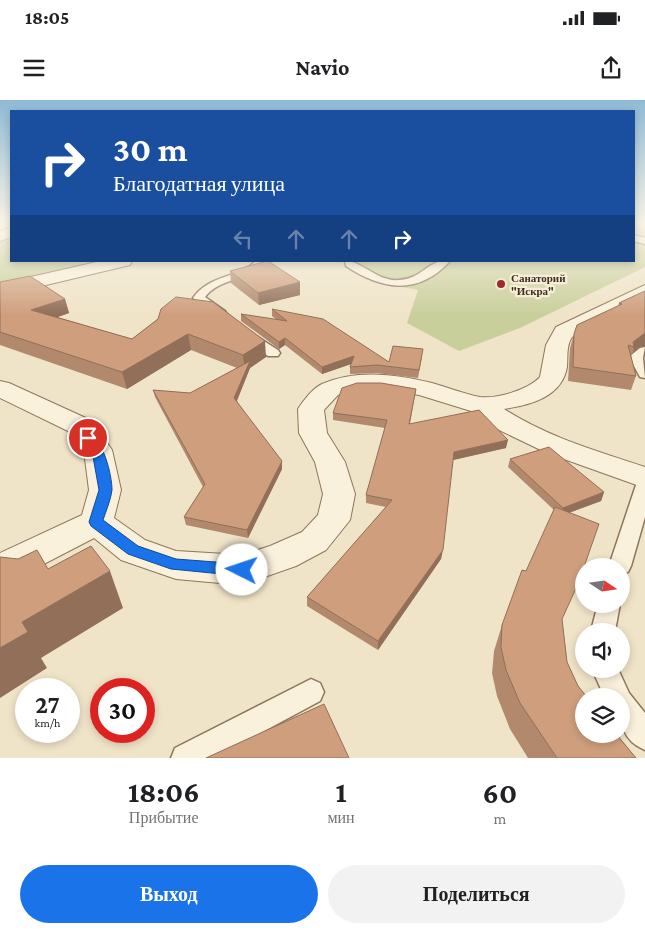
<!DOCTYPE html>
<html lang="ru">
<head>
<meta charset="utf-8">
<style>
	:root { --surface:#fff; --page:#f2f2f2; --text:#202124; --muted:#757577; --accent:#1a73e8 }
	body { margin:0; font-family:"Crimson Pro",serif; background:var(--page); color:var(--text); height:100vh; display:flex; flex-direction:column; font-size:19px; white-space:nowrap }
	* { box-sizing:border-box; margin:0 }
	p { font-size:16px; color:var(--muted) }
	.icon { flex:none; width:28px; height:28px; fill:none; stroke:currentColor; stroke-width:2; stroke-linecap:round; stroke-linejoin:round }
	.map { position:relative; height:658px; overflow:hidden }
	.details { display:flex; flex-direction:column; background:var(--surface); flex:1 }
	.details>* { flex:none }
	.guide { position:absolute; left:10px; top:10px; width:625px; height:152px; border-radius:0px; box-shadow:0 2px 8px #0003; background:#1a4fa0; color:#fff; overflow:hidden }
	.needle { width:32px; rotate:103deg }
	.tools { position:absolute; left:575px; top:458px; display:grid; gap:10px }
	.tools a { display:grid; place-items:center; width:55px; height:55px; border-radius:50%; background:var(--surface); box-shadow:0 2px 8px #0003; font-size:25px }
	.speed { position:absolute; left:15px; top:578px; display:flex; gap:10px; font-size:25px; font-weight:700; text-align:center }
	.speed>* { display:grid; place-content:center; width:65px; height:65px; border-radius:50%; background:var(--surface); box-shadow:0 2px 8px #0003; line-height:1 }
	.speed small { font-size:12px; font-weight:400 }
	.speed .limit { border:8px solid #d22; background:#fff; color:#111 }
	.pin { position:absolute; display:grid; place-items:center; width:42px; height:42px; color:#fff; margin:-21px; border:2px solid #fff; border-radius:50%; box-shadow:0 1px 5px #0007 }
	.me { position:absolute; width:55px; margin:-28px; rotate:274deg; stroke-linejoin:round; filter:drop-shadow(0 0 4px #0008) }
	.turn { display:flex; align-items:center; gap:18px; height:105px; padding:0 20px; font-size:22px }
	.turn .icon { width:65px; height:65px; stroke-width:2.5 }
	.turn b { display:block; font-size:35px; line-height:42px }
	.lanes { display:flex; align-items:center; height:48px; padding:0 20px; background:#0003; justify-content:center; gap:25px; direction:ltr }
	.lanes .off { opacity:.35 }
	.eta { display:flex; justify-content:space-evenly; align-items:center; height:85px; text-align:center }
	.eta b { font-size:30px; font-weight:700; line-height:35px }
	.cta { display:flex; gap:10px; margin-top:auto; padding:10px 20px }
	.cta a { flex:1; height:58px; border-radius:30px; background:var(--accent); color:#fff; font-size:20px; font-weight:700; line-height:58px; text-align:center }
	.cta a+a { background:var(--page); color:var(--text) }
	.status { display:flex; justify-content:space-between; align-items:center; height:35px; padding:0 25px; background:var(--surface); direction:ltr }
	.status svg { height:14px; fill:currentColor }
	header { display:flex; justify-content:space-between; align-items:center; height:65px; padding:0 20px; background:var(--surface); font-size:22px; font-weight:700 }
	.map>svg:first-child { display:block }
</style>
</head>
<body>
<div class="status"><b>18:05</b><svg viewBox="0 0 49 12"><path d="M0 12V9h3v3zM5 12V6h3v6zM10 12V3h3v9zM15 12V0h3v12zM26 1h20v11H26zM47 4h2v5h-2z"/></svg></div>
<header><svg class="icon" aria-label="menu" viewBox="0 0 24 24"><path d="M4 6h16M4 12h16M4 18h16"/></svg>Navio<svg class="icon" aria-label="share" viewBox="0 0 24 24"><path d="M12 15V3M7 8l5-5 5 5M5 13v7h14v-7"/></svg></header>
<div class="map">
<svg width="645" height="658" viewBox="0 0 645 658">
	<rect width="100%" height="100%" fill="#f0e4c8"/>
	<path fill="#c9cf9b" d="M634,123H645V167L520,228L459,251L407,223L418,190C400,186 354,182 349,161H634Z
		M11,133V161H113L0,187V137Z"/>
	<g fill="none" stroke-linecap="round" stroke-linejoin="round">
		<defs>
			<path id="lane" d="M634,135L645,138V144L634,141Z
				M256,161H267C251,181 220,177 205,197L225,211L227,214L225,217H217L193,198C210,174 237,179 256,161Z
				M345,161C363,161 377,182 399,180C418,179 424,167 438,162C441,160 446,161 450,161C418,196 382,190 346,166Z
				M248,231L278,250L280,253L278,256H268L244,238L242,235Z
				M645,247L643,258L645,278L640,277L629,257L640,248Z
				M645,379V417L631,466L628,472L621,474V466H609L636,385L639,381Z
				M598,504H620L615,531H591Z
				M592,569H618L629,593L645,613V650C619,639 621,620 621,596H604Z
				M311,579L320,583L324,592L320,601L214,658H171L175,648Z"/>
			<path id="street" d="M11,128V137L0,141V131Z
				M101,161H132L130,165L0,196V184Z
				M645,185V198L572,237C566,246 568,256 567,267C562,297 530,305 504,309C547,337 597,351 645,367V388L547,353L497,329L471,311L419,295L381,289H356L338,295L324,310L327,333L345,362L355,394L350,420L326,450L296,466L242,485L176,479L121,460L94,438L13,480L0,485V453L82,415L89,390L84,351L68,331L0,298V281L9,283L88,319L108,344L112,350L121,390L114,418L145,440L176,451L242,455L270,446L302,432L318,415L323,394L315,362L299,333L298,309C303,301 313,288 322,284C355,269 397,274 432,283C447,287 464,294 480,297C497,299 528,290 540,277L546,245L556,227Z"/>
		</defs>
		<use href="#lane" stroke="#8d765c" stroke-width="3"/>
		<use href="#street" stroke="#8d765c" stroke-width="2"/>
		<use href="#lane" fill="#faf1dc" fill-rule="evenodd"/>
		<use href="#street" fill="#faf1dc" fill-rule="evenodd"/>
	</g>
	<path fill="#b2896c" d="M230,171L300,195L259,205L231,183Z
		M0,182L65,199L69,213L57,217L132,239L158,219L266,257L250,268L237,301L282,369L248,438L186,425L184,417L203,387L155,297L153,290L190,293L237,268L191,250L127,289L0,245Z
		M636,195L639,247L633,252L631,256L636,276L631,290L568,281L570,248L574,234L618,206L619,203Z
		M272,209L389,262L422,257L418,278L376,273L350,274V267L351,264L322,274L285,245L279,249L241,221V214L277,220L272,216Z
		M416,289L410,324L506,348L453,360L441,459L378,550L307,506V497L386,407L366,403V395L385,328L333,320V313Z
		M510,359L604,392L601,401L569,413L562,520L567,562L578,586L636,658H528L510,629L497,596L492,573L494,551L502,525L554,410L508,367Z"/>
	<path fill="#916f58" d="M300,182V195L259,205L258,193Z
		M65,199L69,213L36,225L31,210Z
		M644,233H645V246L639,247L633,252L634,247L633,242Z
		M188,234L191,250L127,289L122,272Z
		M285,238V245L279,249V242Z
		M265,241L266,257L250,268L235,305L234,298L245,271L243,255Z
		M354,256V263L322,274V267Z
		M508,340L506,348L453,360L454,352Z
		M282,361V369L248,438L247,430Z
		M604,392L601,401L560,416L563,408Z
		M443,450L441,459L378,550V541Z
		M110,471L123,508L41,558L47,568L0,598V548L22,522Z"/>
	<path fill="#cf9f7d" stroke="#916f58" d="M267,161H268L300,182L258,193L230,171Z
		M30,176L65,199L31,210L132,239L158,219L161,209L176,197L213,202L265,241L243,255L188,234L122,272L0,232V182Z
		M645,191V233L633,242L634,247L628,245L636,276L573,267L574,234L577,225L622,204L619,203L636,195Z
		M272,209L323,219L389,262L393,246L423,249L419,270L377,265L350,267L354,256L322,267L285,238L279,242L241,214L287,221Z
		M250,261L234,298L282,361L247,430L184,417L205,384L153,290L190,293Z
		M357,283H381L416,289L409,324L479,310L508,340L454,352L443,450L378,541L307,497L392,400L366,395L387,320L333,313L342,288Z
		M549,347L604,392L563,408L510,359Z
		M555,407L599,424L578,484L562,519L567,562L578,586L586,596H584V634H616L636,658H557L520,603L506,570L501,547L502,525L522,470L526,471Z
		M91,446L110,471L22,522L28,532L0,548V457L18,459L37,450L48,469Z
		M324,604L349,658H206Z"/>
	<linearGradient id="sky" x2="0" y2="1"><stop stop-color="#8fbad6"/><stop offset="0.57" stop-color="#f8f3e6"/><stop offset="1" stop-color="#f8f3e6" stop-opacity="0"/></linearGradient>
	<rect width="645" height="215" fill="url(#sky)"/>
	<path fill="#1a73e8" stroke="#114b97" d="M88,334C103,338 112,375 112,390C111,399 106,411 103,420L138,446L176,459L242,464L247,466L249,470L247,474L242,476L171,469L128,454L91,426L89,422L99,390L92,351L82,338Z"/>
	<circle fill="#9e2a2b" stroke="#f7eed8" stroke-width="2" cx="501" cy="184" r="5"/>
	<g text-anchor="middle" stroke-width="4.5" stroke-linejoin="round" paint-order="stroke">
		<g font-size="11" font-weight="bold" fill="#3d2e20" stroke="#f7eed8" text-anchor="start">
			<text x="511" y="182">Санаторий<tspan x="511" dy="13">"Искра"</tspan></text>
		</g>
	</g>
</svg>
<div class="tools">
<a><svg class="needle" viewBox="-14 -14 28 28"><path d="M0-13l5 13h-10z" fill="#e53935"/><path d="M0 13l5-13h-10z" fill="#757577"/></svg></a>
<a><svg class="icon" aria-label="sound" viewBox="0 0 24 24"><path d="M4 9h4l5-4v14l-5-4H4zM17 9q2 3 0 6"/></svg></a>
<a><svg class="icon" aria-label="layers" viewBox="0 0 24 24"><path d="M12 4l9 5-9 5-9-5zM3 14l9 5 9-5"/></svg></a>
</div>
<div class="speed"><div>27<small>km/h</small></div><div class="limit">30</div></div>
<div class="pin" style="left:88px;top:338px;background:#d93025"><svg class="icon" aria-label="arrive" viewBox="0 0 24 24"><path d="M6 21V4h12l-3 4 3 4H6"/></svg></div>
<svg class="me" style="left:242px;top:470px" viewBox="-20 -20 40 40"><circle r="19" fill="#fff"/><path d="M0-13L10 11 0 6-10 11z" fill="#1a73e8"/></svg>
<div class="guide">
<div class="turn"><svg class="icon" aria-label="right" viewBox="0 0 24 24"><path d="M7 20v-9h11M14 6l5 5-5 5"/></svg><div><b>30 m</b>Благодатная улица</div></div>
<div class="lanes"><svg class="icon off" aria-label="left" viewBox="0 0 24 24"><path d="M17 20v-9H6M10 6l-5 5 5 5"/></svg><svg class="icon off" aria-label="ahead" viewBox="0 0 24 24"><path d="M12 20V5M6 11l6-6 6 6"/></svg><svg class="icon off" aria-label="ahead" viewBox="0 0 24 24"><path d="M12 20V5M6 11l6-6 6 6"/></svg><svg class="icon" aria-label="right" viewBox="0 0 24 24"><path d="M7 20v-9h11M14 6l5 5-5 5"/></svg></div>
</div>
</div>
<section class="details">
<div class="eta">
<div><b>18:06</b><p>Прибытие</p></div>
<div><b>1</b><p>мин</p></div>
<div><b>60</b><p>m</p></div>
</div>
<div class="cta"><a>Выход</a><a>Поделиться</a></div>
</section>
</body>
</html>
